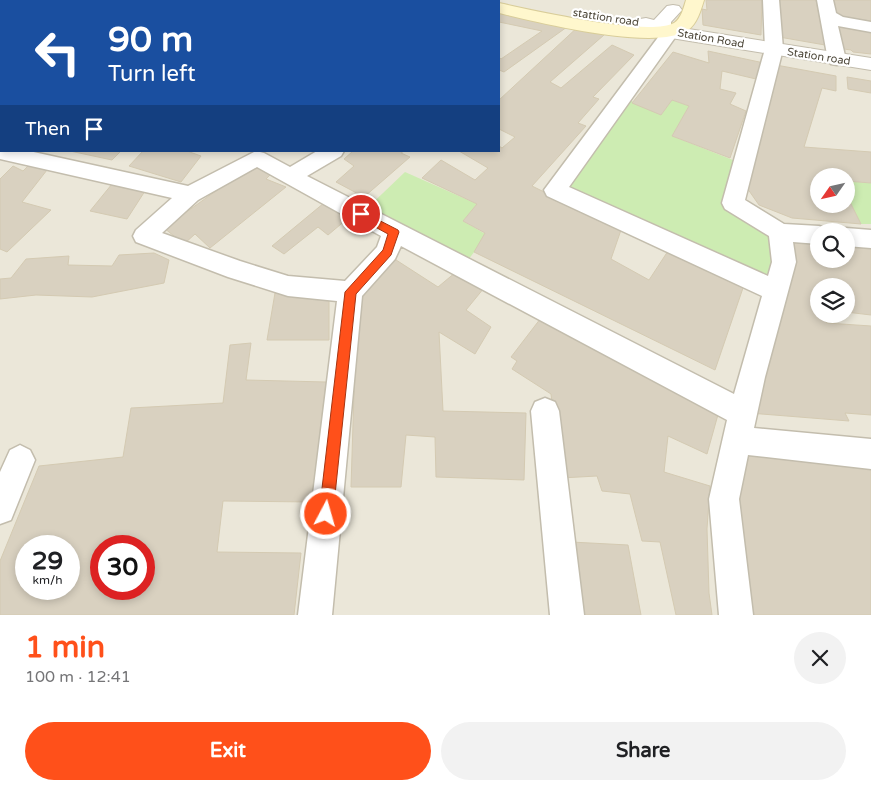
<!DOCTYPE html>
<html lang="en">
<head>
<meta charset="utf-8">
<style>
	:root { --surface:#fff; --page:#f2f2f2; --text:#202124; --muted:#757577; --accent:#ff501a }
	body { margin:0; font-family:"Varela Round",sans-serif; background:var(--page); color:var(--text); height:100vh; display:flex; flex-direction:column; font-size:19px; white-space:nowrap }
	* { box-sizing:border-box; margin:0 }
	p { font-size:16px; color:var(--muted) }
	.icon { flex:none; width:28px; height:28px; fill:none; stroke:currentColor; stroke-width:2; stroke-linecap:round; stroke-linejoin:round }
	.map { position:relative; height:615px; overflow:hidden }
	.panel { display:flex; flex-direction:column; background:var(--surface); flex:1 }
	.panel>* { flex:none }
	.top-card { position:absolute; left:0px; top:0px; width:500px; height:152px; box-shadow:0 2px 8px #0003; background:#1a4fa0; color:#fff; overflow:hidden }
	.needle { width:32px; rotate:236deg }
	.tools { position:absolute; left:810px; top:168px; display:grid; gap:10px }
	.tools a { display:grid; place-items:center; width:45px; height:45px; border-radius:50%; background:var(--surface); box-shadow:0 2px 8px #0003; font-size:25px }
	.speed { position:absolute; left:15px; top:535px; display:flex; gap:10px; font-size:25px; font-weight:700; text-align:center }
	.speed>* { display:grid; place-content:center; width:65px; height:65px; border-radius:50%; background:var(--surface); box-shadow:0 2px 8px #0003; line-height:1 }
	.speed small { font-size:12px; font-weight:400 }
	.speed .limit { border:8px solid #d22; background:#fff; color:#111 }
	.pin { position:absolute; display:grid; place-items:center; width:42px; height:42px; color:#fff; margin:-21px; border:2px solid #fff; border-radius:50%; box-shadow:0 1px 5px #0007 }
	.me { position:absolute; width:55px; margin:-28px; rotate:6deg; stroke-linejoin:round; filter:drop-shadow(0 0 4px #0008) }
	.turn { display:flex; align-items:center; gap:18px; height:105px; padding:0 25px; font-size:22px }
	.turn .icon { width:65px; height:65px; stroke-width:2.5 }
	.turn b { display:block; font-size:35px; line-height:42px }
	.then { display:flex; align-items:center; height:48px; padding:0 25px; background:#0003; gap:10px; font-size:19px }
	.round { display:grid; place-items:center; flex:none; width:52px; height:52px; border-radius:26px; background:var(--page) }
	.overview { display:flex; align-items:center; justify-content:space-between; height:85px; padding:0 25px }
	h1 { font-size:30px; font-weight:700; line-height:38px; color:var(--accent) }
	.primary-button { display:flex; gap:10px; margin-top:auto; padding:10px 25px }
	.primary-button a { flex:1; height:58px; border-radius:30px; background:var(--accent); color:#fff; font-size:20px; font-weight:700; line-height:58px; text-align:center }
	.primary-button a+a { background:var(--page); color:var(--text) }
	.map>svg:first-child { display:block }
</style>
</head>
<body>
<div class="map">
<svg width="871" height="615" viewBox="0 0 871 615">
	<rect width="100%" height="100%" fill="#f6f4eb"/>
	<path fill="#ebe7d9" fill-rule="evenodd" d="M0,0H871V615H0ZM1,1H499V151H1ZM819,176H846V204H819ZM819,231H846V259H819ZM819,286H846V314H819ZM26,546H69V589H26ZM101,546H144V589H101Z"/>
	<path fill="#cdecb2" d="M623,97L661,115L672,100L689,106L672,136L743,164L733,203L780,232L776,291L555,190Z
		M405,172L477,204L463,221L487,235L462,268L361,214Z
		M846,181L871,183V224H861L846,194Z"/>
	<path fill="#d9d1c0" stroke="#d4cab2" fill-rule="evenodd" d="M120,0H225L118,1Z
		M706,0H762L761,35L703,25L702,9L707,10Z
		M776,0H816L825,45L779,37Z
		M831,0H871V21L835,16Z
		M499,13L567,27L504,72L499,70V57L501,59L542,31L499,22Z
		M835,23L871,29V54L853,52L851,50L844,49L845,51L840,50Z
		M580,25L604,35L550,82L561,88L612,45L634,55L593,97L599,99L578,123L586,126L532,186L621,230L611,259L649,280L668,251L744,285L715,370L474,252L485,233L463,221L477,204L422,178L441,160L475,180L488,168L459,151H499V146L502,148L515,137L499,129V100Z
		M708,51L764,63L756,79L722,71L720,89L736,93L730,104L746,111L730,158L672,136L689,106L672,100L661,115L632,103L673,52L709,63Z
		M776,65L836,76V91L822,88L804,147L871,152V183L846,181V176H819V204H846V194L861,224L792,218L759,205L745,185Z
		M847,77L871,81V93L848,89Z
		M0,97H1V142H0Z
		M70,151H121L112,160Z
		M143,151H187L201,156L181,182L129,166Z
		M353,151H404L401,153L410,157L364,197L336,182L354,166L344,159Z
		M258,161L274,171L266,179L286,187L210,248L195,234L184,244L164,228Z
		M30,164L47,170L22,202L51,210L7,252L0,249V179L13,166L23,171Z
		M112,184L145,191L127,219L90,211Z
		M324,203L347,219L328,235L318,227L284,254L272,246Z
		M785,237L819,240V259H846V242L871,244V315L846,312V286H819V310L816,309L827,323L871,326V415L845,413L849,421L749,413Z
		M154,253L169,260L164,283L92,297L36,295L0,299V279L11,278L26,259L69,256L68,265L112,266L119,255Z
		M393,258L438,287L456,272L484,288L466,310L491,327L475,354L439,332L443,411L526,413L524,480L436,477L435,437L406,435L401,487H351L357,298Z
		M275,293L329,297V340H267Z
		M544,314L719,411L707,454L668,436L664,472L710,486L707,529L709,593L712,615H676L660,542L642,541L630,494L602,491L597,476L561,478L551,394L512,369L517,361L511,357Z
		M251,343L246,380L326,382L312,502L223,501L217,552L301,553L294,615H0V561L39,466L123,457L131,408L223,403L230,345ZM26,546H69V589H26ZM101,546H144V589H101Z
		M744,448L871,462V615H745L733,495Z
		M571,542L628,545L641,615H577Z"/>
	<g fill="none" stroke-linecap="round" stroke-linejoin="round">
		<defs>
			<path id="minor" d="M763,0H779L783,49L745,200L784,224L819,226L827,229L828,231H819V244L793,242L796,262L765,377L754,428L871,439V469L748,455L739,499L753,615H719L709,499L727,420L401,246L395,259L362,296L332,615H298L337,301L288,296L228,277L136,242L133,236L136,230L172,198L0,159V145L1,151H29L188,186L256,151L264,153L290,167L317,151H344L341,156L307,176L734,394L762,296L547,196L544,190L665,28H677L679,32L569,187L768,276L772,262L769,236L725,209L722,203L765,49ZM257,167L381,236L377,247L345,281L288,276L240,261L162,233L198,200Z
				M817,0H833L836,13L843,17L871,22V32L838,26L846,60L843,64L837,65L831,64L828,60Z
				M846,228L871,230V248L846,246V231H838Z
				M545,398L555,402L559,411L584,615H550L531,411L535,402Z
				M20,445L30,450L35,460L11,520L0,524V472L10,450Z"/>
			<path id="tertiary" d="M673,5L679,6L682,10L671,22V25L676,27L871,58V70L671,38L640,27L637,23L640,19L646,18L654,20L667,6Z"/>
			<path id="secondary" d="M312,0H331L332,1H313Z
				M445,0H470L471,1H446Z
				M686,0H704C701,10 697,24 688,30C656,52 537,22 499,13V3C531,10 648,37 674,23C681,19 684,7 686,0Z"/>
		</defs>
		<use href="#minor" stroke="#c3bdad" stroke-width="3"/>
		<use href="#tertiary" stroke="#c3bdad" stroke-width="2"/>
		<use href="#secondary" stroke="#d9cd99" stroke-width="2"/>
		<use href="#minor" fill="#fff" fill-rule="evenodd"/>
		<use href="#tertiary" fill="#fff" fill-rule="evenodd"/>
		<use href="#secondary" fill="#fff7cd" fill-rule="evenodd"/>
	</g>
	<path fill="#ff501a" stroke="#a63411" d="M361,211L398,230L399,232L391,255L356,294L333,514L331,519L326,521L321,519L319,514L345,292L383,250L388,234L357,217L356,214Z"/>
	<g text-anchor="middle" stroke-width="4.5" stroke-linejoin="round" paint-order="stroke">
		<g font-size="11" fill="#4c4638" stroke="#fff">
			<text transform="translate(606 17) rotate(9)" y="4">stattion road</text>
			<text transform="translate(711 38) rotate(10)" y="4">Station Road</text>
			<text transform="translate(819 56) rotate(9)" y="4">Station road</text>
		</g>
	</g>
</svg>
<div class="tools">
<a><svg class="needle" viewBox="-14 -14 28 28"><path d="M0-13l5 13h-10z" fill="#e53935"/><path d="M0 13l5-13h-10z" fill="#757577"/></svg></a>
<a><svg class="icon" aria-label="search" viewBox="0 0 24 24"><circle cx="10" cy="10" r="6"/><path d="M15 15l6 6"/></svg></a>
<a><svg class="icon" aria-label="layers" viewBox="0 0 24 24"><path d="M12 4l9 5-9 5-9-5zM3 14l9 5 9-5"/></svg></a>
</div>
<div class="speed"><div>29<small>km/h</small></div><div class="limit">30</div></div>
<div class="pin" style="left:361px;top:214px;background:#d93025"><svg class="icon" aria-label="arrive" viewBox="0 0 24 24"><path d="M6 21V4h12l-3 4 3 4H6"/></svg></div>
<svg class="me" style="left:326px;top:514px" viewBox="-20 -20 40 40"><circle r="17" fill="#ff501a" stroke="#fff" stroke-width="3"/><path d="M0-11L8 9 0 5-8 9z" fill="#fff"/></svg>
<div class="top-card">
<div class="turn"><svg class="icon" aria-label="left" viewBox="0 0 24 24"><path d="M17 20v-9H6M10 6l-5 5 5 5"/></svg><div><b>90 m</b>Turn left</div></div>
<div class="then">Then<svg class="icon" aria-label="arrive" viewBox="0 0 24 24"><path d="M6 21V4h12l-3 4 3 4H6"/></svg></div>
</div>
</div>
<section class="panel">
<div class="overview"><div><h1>1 min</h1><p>100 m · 12:41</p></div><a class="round"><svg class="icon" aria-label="close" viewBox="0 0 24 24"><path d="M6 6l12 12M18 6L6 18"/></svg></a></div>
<div class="primary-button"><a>Exit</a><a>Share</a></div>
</section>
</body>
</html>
